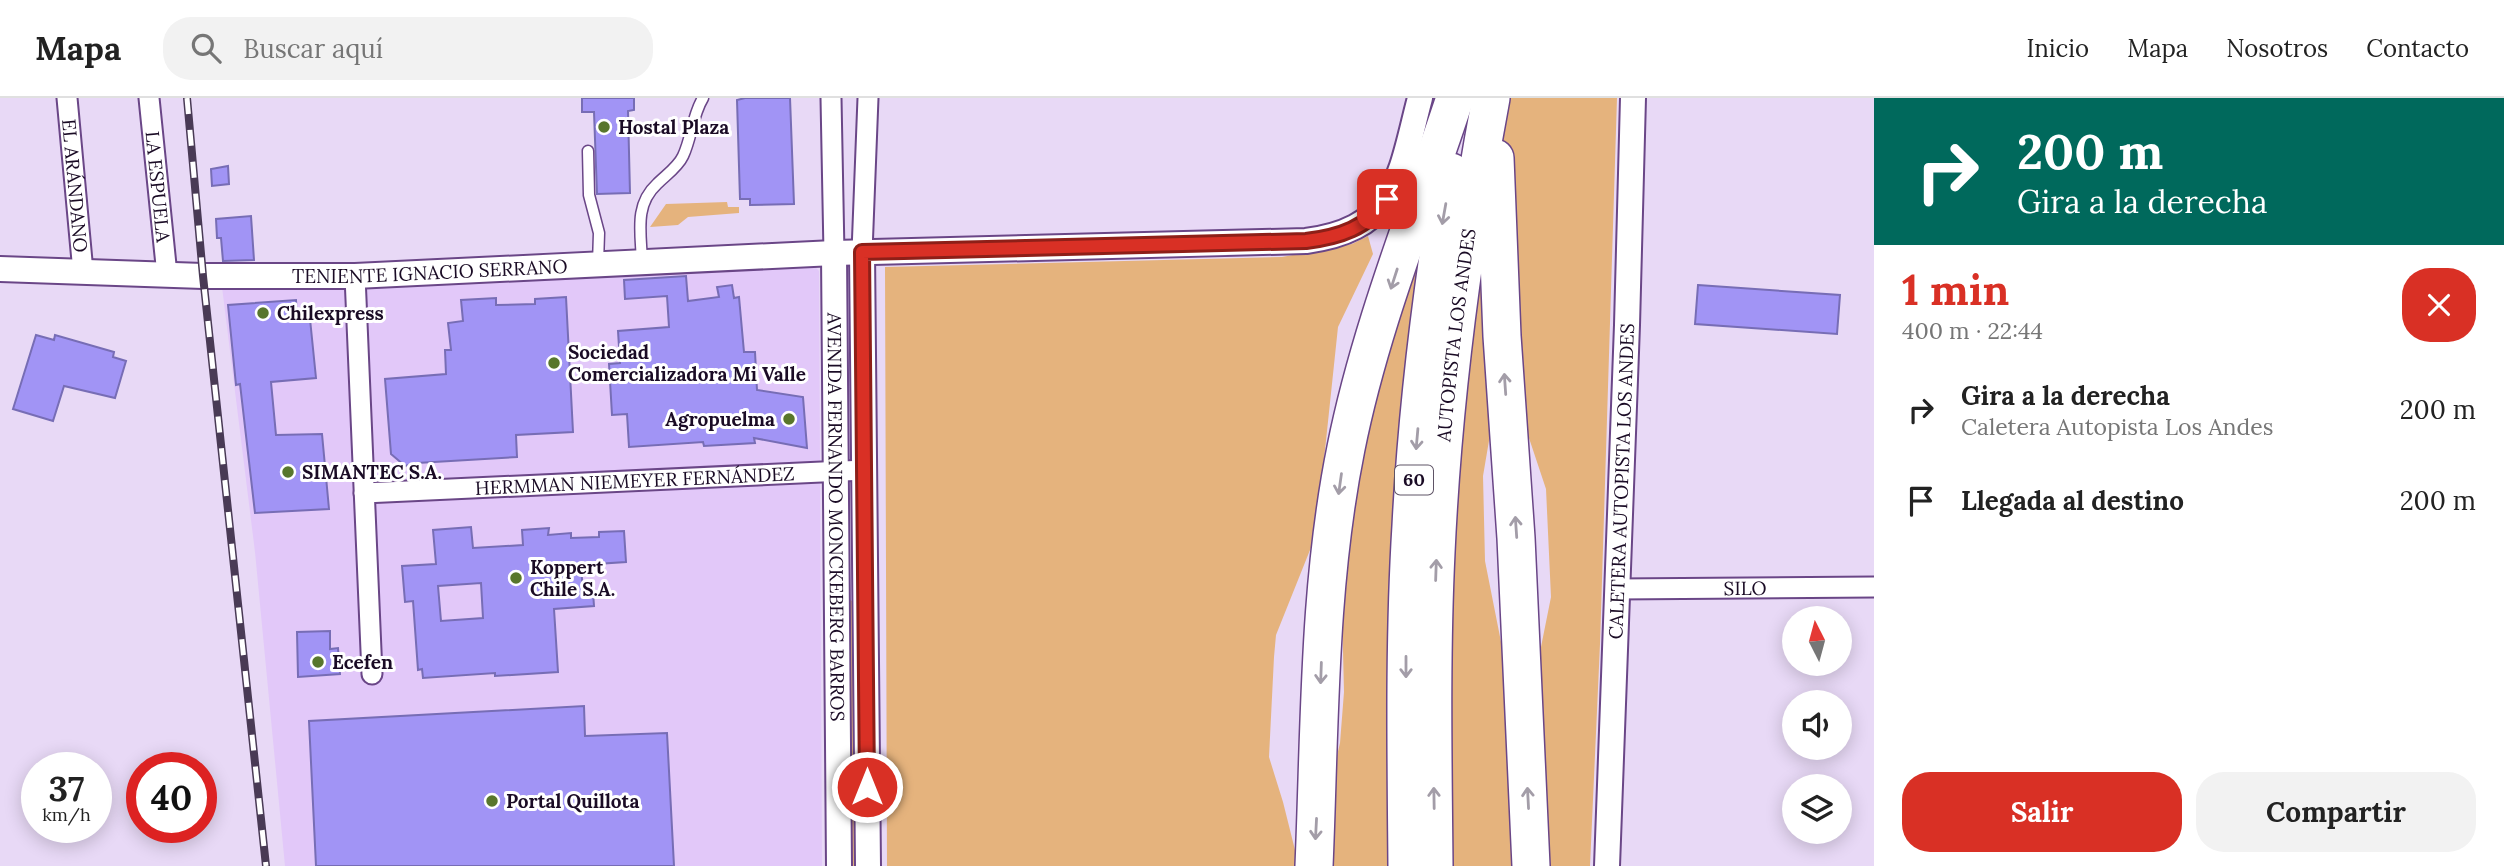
<!DOCTYPE html>
<html lang="es">
<head>
<meta charset="utf-8">
<style>
	:root { --surface:#fff; --page:#f2f2f2; --text:#222; --muted:#767676; --line:#e0e0e0; --accent:#d93025 }
	body { margin:0; font-family:Lora,serif; background:var(--page); color:var(--text); height:100vh; display:flex; flex-direction:column; font-size:26px; white-space:nowrap }
	* { box-sizing:border-box; margin:0 }
	p { font-size:23px; color:var(--muted) }
	.icon { flex:none; width:38px; height:38px; fill:none; stroke:currentColor; stroke-width:2; stroke-linecap:round; stroke-linejoin:round }
	.map { position:relative; flex:1; overflow:hidden }
	.sheet { display:flex; flex-direction:column; background:var(--surface); width:630px }
	.sheet>* { flex:none }
	.banner { background:#00695c; color:#fff; overflow:hidden }
	.needle { width:46px; rotate:354deg }
	.fabs { position:absolute; left:1782px; top:508px; display:grid; gap:14px }
	.fabs a { display:grid; place-items:center; width:70px; height:70px; border-radius:50%; background:var(--surface); box-shadow:0 4px 18px #0003; font-size:35px }
	.speed { position:absolute; left:21px; top:654px; display:flex; gap:14px; font-size:35px; font-weight:700; text-align:center }
	.speed>* { display:grid; place-content:center; width:91px; height:91px; border-radius:50%; background:var(--surface); box-shadow:0 4px 18px #0003; line-height:1 }
	.speed small { font-size:18px; font-weight:400 }
	.speed .limit { border:10px solid #d22; background:#fff; color:#111 }
	.pin { position:absolute; display:grid; place-items:center; width:60px; height:60px; color:#fff; margin:-30px; border-radius:14px; box-shadow:0 4px 10px #0006 }
	.me { position:absolute; width:77px; margin:-38px; rotate:0deg; stroke-linejoin:round; filter:drop-shadow(0 0 5px #0008) }
	.turn { display:flex; align-items:center; gap:24px; height:147px; padding:0 28px; font-size:32px }
	.turn .icon { width:91px; height:91px; stroke-width:2.5 }
	.turn b { display:block; font-size:49px; line-height:60px }
	.round { display:grid; place-items:center; flex:none; width:74px; height:74px; border-radius:28px; background:var(--page) }
	.headline { display:flex; align-items:center; justify-content:space-between; height:119px; padding:0 28px }
	h1 { font-size:42px; font-weight:700; line-height:52px; color:var(--accent) }
	.cta { display:flex; gap:14px; margin-top:auto; padding:14px 28px }
	.cta a { flex:1; height:80px; border-radius:28px; background:var(--accent); color:#fff; font-size:28px; font-weight:700; line-height:80px; text-align:center }
	.cta a+a { background:var(--page); color:var(--text) }
	ul { padding:0; list-style:none }
	li { display:flex; align-items:center; gap:21px; height:91px; padding:0 28px }
	li div { flex:1 }
	li b { display:block; font-size:26px }
	li em { font-style:normal }
	header { display:flex; align-items:center; gap:42px; box-sizing:border-box; height:98px; padding:0 35px; background:var(--surface); border-bottom:2px solid var(--line) }
	header strong { font-size:33px }
	nav { display:flex; gap:38px; margin-inline-start:auto; font-size:24px }
	.search { width:490px; height:63px; background:var(--page); display:flex; align-items:center; gap:18px; box-sizing:border-box; padding:0 24px; border-radius:28px; color:var(--muted); font-size:26px }
	main { display:flex; flex:1; min-height:0 }
	.map>svg:first-child { display:block }
</style>
</head>
<body>
<header>
<strong>Mapa</strong>
<div class="search"><svg class="icon" aria-label="search" viewBox="0 0 24 24"><circle cx="10" cy="10" r="6"/><path d="M15 15l6 6"/></svg>Buscar aquí</div>
<nav><a>Inicio</a><a>Mapa</a><a>Nosotros</a><a>Contacto</a></nav>
</header>
<main>
<div class="map">
<svg width="1874" height="768" viewBox="0 0 1874 768">
	<rect width="100%" height="100%" fill="#e8d9f6"/>
	<path fill="#e2c8f9" d="M811,164L819,173L822,768H285L255,454L222,189Z"/>
	<path fill="#e5b37d" d="M1508,0H1617L1600,546L1590,768H1541L1540,554L1551,499L1546,391L1512,289L1502,44Z
		M727,104L728,109H739V115L688,119L678,127L650,129L666,106Z
		M1368,138L1373,156L1338,229L1316,437L1276,537L1274,559L1269,659L1283,704L1299,768H887L885,169L1282,159L1352,146Z
		M1426,141L1391,525L1387,768H1321L1331,683L1340,645L1344,594L1341,471L1380,259Z
		M1485,154L1492,325L1483,378L1485,463L1503,554L1513,768H1446L1448,446L1468,245Z
		M848,500L853,504L857,520L859,768H847Z"/>
	<path fill="#a194f5" stroke="#776db5" stroke-width="2" fill-rule="evenodd" d="M582,0H634V12L628,13L630,95L597,96L594,14H582Z
		M745,0H790L794,106L750,107V101H740L737,2Z
		M228,68L229,86L212,88L211,71Z
		M251,118L254,162L223,163L221,140H217L216,121Z
		M686,178L688,203L719,199L717,189L732,187L734,200L739,199L744,254H755L757,292L803,299L807,350L754,340L755,345L704,348L703,344L629,349L627,316L612,317L609,266L620,265L618,233L669,229L667,198L625,201L624,182Z
		M1698,187L1840,197L1837,236L1695,226Z
		M566,199L573,334L516,337L517,359L417,365L405,368L391,356L385,281L446,276L445,252H451L448,225L463,223L461,202L496,200V207L535,206V201Z
		M296,202L297,222L310,221L316,280L271,284L276,337L322,336L329,411L255,415L240,286L236,287L228,207Z
		M36,237L54,242L55,237L114,254L113,259L126,263L115,300L64,288L53,323L13,311Z
		M471,429L473,450L523,447L522,432L549,430L548,437L571,435V440L599,439V434L624,433L626,464L581,467L583,495L593,494L594,508L554,511L558,574L495,578V575L423,580L422,571L418,572L413,503L405,504L402,468L436,466L433,432ZM481,485L483,520L441,523L438,488Z
		M330,533V551L338,550L340,576L298,579L297,534Z
		M584,608L585,638L667,635L674,768H316L309,623Z"/>
	<g fill="none" stroke-linecap="round" stroke-linejoin="round">
		<defs>
			<path id="service" d="M588,53L589,97L599,135L598,166
				M642,164C641,135 634,107 657,86C666,77 678,69 683,58C692,39 692,18 703,0"/>
			<g id="minor">
				<path id="s1" d="M67,0L83,174"/>
				<path id="s2" d="M149,0L167,177"/>
				<path d="M831,0L834,155"/>
				<path d="M862,154L868,0"/>
				<path d="M355,178L372,576"/>
				<path id="s3" d="M364,395L865,372"/>
				<path id="s4" d="M1617,491L1874,489"/>
			</g>
			<g id="tertiary">
				<path d="M862,154L868,768"/>
				<path id="s5" d="M834,155L839,768"/>
				<path id="s6" d="M0,171L203,178H355L834,155L1306,143C1398,131 1400,76 1420,0"/>
				<path id="s7" d="M1607,768L1627,227L1633,0"/>
			</g>
			<g id="motorway">
				<path d="M1495,60L1502,238L1516,440L1531,768"/>
				<path d="M1314,768C1320,628 1318,488 1346,350C1370,230 1417,115 1455,0"/>
				<path d="M1407,768C1406,654 1404,541 1411,428C1417,309 1432,190 1451,74"/>
				<path id="s8" d="M1434,768C1433,663 1431,559 1436,454C1443,302 1463,150 1491,0"/>
			</g>
		</defs>
		<use href="#service" stroke="#6a4687" stroke-width="13"/>
		<use href="#minor" stroke="#6a4687" stroke-width="23"/>
		<use href="#tertiary" stroke="#6a4687" stroke-width="28"/>
		<use href="#motorway" stroke="#6a4687" stroke-width="40"/>
		<use href="#service" stroke="#fff" stroke-width="10"/>
		<use href="#minor" stroke="#fff" stroke-width="19"/>
		<use href="#tertiary" stroke="#fff" stroke-width="24"/>
		<use href="#motorway" stroke="#fff" stroke-width="37"/>
		<defs>
			<path id="rail" d="M187,0L203,178L266,768"/>
		</defs>
		<use href="#rail" stroke="#493a55" stroke-width="8"/>
		<use href="#rail" stroke="#fff" stroke-width="5" stroke-dasharray="16" stroke-linecap="butt"/>
	</g>
	<defs><path id="oneway-shaft" d="M-6 0H5M1.5-3L5.5 0L1.5 3" fill="none" stroke-width="1.6" stroke-linecap="round" stroke-linejoin="round" transform="scale(1.75)"/></defs>
	<g stroke="#a39da8">
		<use href="#oneway-shaft" transform="translate(1444 116) rotate(100)"/>
		<use href="#oneway-shaft" transform="translate(1394 181) rotate(108)"/>
		<use href="#oneway-shaft" transform="translate(1505 286) rotate(-94)"/>
		<use href="#oneway-shaft" transform="translate(1417 341) rotate(95)"/>
		<use href="#oneway-shaft" transform="translate(1340 386) rotate(98)"/>
		<use href="#oneway-shaft" transform="translate(1516 429) rotate(-94)"/>
		<use href="#oneway-shaft" transform="translate(1436 472) rotate(-88)"/>
		<use href="#oneway-shaft" transform="translate(1406 569) rotate(90)"/>
		<use href="#oneway-shaft" transform="translate(1321 575) rotate(92)"/>
		<use href="#oneway-shaft" transform="translate(1434 700) rotate(-91)"/>
		<use href="#oneway-shaft" transform="translate(1528 700) rotate(-93)"/>
		<use href="#oneway-shaft" transform="translate(1316 731) rotate(93)"/>
	</g>
	<g fill="none" stroke-linecap="round" stroke-linejoin="round">
		<defs>
			<path id="route" d="M867,689L862,154L1306,143C1339,139 1368,130 1387,101"/>
		</defs>
		<use href="#route" stroke="#8d1f18" stroke-width="18"/>
		<use href="#route" stroke="#d93025" stroke-width="12"/>
	</g>
	<g fill="#58762c" stroke="#fff" stroke-width="2.5">
		<circle cx="604" cy="29" r="7"/>
		<circle cx="263" cy="215" r="7"/>
		<circle cx="554" cy="265" r="7"/>
		<circle cx="789" cy="321" r="7"/>
		<circle cx="288" cy="374" r="7"/>
		<circle cx="516" cy="480" r="7"/>
		<circle cx="318" cy="564" r="7"/>
		<circle cx="492" cy="703" r="7"/>
	</g>
	<g text-anchor="middle" stroke-width="6" stroke-linejoin="round" paint-order="stroke">
		<rect fill="#fff" stroke="#5f5466" stroke-width="2" x="1395" y="367.5" width="38" height="29" rx="5"/>
		<g font-size="18" font-weight="bold" fill="#1a0b25">
			<text x="1414" y="388">60</text>
		</g>
		<g font-size="19" font-weight="bold" fill="#1a0b25" stroke="#fff" text-anchor="start">
			<text x="618" y="36">Hostal Plaza</text>
			<text x="277" y="222">Chilexpress</text>
			<text x="568" y="261">Sociedad<tspan x="568" dy="22">Comercializadora Mi Valle</tspan></text>
			<text x="775" y="328" text-anchor="end">Agropuelma</text>
			<text x="302" y="381">SIMANTEC S.A.</text>
			<text x="530" y="476">Koppert<tspan x="530" dy="22">Chile S.A.</tspan></text>
			<text x="332" y="571">Ecefen</text>
			<text x="506" y="710">Portal Quillota</text>
		</g>
		<g font-size="19" fill="#1a0b25" stroke="#fff">
			<text dy="7" stroke="none"><textPath href="#s1" startOffset="88">EL ARÁNDANO</textPath></text>
			<text dy="7" stroke="none"><textPath href="#s2" startOffset="89">LA ESPUELA</textPath></text>
			<text dy="7" stroke="none"><textPath href="#s6" startOffset="430">TENIENTE IGNACIO SERRANO</textPath></text>
			<text dy="7" stroke="none"><textPath href="#s8" startOffset="532">AUTOPISTA LOS ANDES</textPath></text>
			<text dy="7" stroke="none"><textPath href="#s3" startOffset="271">HERMMAN NIEMEYER FERNÁNDEZ</textPath></text>
			<text dy="7" stroke="none"><textPath href="#s7" startOffset="385">CALETERA AUTOPISTA LOS ANDES</textPath></text>
			<text dy="7" stroke="none"><textPath href="#s5" startOffset="264">AVENIDA FERNANDO MONCKEBERG BARROS</textPath></text>
			<text dy="7" stroke="none"><textPath href="#s4" startOffset="128">SILO</textPath></text>
		</g>
	</g>
</svg>
<div class="fabs">
<a><svg class="needle" viewBox="-14 -14 28 28"><path d="M0-13l5 13h-10z" fill="#e53935"/><path d="M0 13l5-13h-10z" fill="#767676"/></svg></a>
<a><svg class="icon" aria-label="sound" viewBox="0 0 24 24"><path d="M4 9h4l5-4v14l-5-4H4zM17 9q2 3 0 6"/></svg></a>
<a><svg class="icon" aria-label="layers" viewBox="0 0 24 24"><path d="M12 4l9 5-9 5-9-5zM3 14l9 5 9-5"/></svg></a>
</div>
<div class="speed"><div>37<small>km/h</small></div><div class="limit">40</div></div>
<div class="pin" style="left:1387px;top:101px;background:#d93025"><svg class="icon" aria-label="arrive" viewBox="0 0 24 24"><path d="M6 21V4h12l-3 4 3 4H6"/></svg></div>
<svg class="me" style="left:867px;top:689px" viewBox="-20 -20 40 40"><circle r="17" fill="#d93025" stroke="#fff" stroke-width="3"/><path d="M0-11L8 9 0 5-8 9z" fill="#fff"/></svg>
</div>
<section class="sheet">
<div class="banner">
<div class="turn"><svg class="icon" aria-label="right" viewBox="0 0 24 24"><path d="M7 20v-9h11M14 6l5 5-5 5"/></svg><div><b>200 m</b>Gira a la derecha</div></div>
</div>
<div class="headline"><div><h1>1 min</h1><p>400 m · 22:44</p></div><a class="round" style="background:#d93025;color:#fff"><svg class="icon" aria-label="close" viewBox="0 0 24 24"><path d="M6 6l12 12M18 6L6 18"/></svg></a></div>
<ul>
<li><svg class="icon" aria-label="right" viewBox="0 0 24 24"><path d="M7 20v-9h11M14 6l5 5-5 5"/></svg><div><b>Gira a la derecha</b><p>Caletera Autopista Los Andes</p></div><em>200 m</em></li>
<li><svg class="icon" aria-label="arrive" viewBox="0 0 24 24"><path d="M6 21V4h12l-3 4 3 4H6"/></svg><div><b>Llegada al destino</b></div><em>200 m</em></li>
</ul>
<div class="cta"><a>Salir</a><a>Compartir</a></div>
</section>
</main>
</body>
</html>
